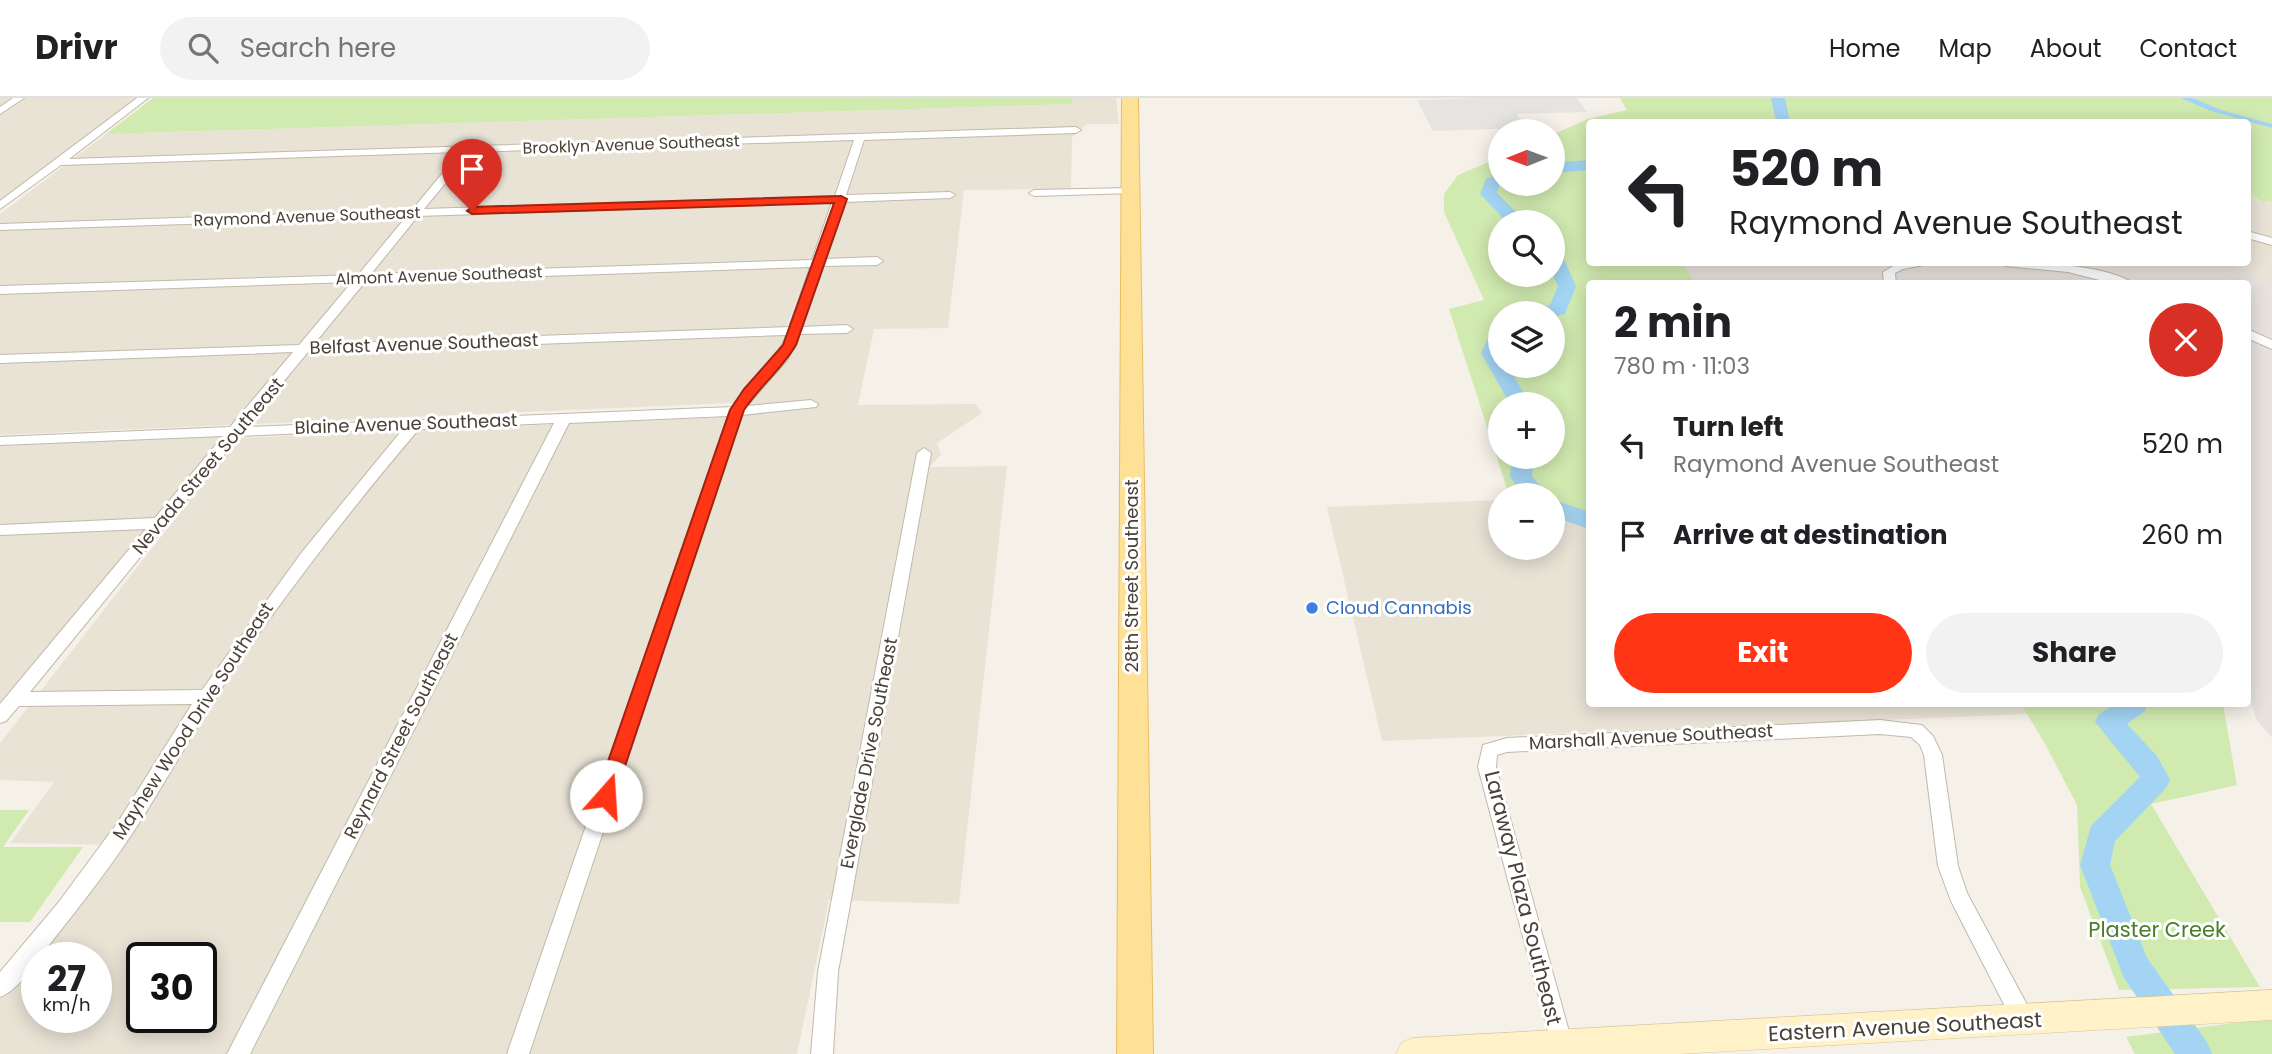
<!DOCTYPE html>
<html lang="en">
<head>
<meta charset="utf-8">
<style>
	:root { --surface:#fff; --page:#f2f2f2; --text:#202124; --muted:#757577; --line:#e0e0e0; --accent:#ff3515 }
	body { margin:0; font-family:Poppins,sans-serif; background:var(--page); color:var(--text); height:100vh; display:flex; flex-direction:column; font-size:26px; white-space:nowrap }
	* { box-sizing:border-box; margin:0 }
	p { font-size:23px; color:var(--muted) }
	.icon { flex:none; width:38px; height:38px; fill:none; stroke:currentColor; stroke-width:2; stroke-linecap:round; stroke-linejoin:round }
	.map { position:relative; flex:1; overflow:hidden }
	.details { position:absolute; left:1586px; top:182px; width:665px; height:427px; display:flex; flex-direction:column; background:var(--surface); border-radius:7px; box-shadow:0 4px 18px #0003 }
	.details>* { flex:none }
	.hud { position:absolute; left:1586px; top:21px; width:665px; height:147px; border-radius:7px; box-shadow:0 4px 18px #0003; background:#fff; color:var(--text); overflow:hidden }
	.needle { width:46px; rotate:269deg }
	.controls { position:absolute; left:1488px; top:21px; display:grid; gap:14px }
	.controls a { display:grid; place-items:center; width:77px; height:77px; border-radius:50%; background:var(--surface); box-shadow:0 4px 18px #0003; font-size:35px }
	.speed { position:absolute; left:21px; top:844px; display:flex; gap:14px; font-size:35px; font-weight:700; text-align:center }
	.speed>* { display:grid; place-content:center; width:91px; height:91px; border-radius:50%; background:var(--surface); box-shadow:0 4px 18px #0003; line-height:1 }
	.speed small { font-size:18px; font-weight:400 }
	.speed .limit { border:4px solid #111; border-radius:10px; background:#fff; color:#111 }
	.pin { position:absolute; display:grid; place-items:center; width:60px; height:60px; color:#fff; margin:-72px -30px; border-radius:50% 50% 50% 0; rotate:-45deg; box-shadow:0 0 7px #0007 }
	.pin .icon { rotate:45deg }
	.me { position:absolute; width:77px; margin:-38px; rotate:19deg; stroke-linejoin:round; filter:drop-shadow(0 0 5px #0008) }
	.turn { display:flex; align-items:center; gap:24px; height:147px; padding:0 28px; font-size:32px }
	.turn .icon { width:91px; height:91px; stroke-width:2.5 }
	.turn b { display:block; font-size:49px; line-height:60px }
	.round { display:grid; place-items:center; flex:none; width:74px; height:74px; border-radius:37px; background:var(--page) }
	.headline { display:flex; align-items:center; justify-content:space-between; height:119px; padding:0 28px }
	h1 { font-size:42px; font-weight:700; line-height:52px }
	.button { display:flex; gap:14px; margin-top:auto; padding:14px 28px }
	.button a { flex:1; height:80px; border-radius:42px; background:var(--accent); color:#fff; font-size:28px; font-weight:700; line-height:80px; text-align:center }
	.button a+a { background:var(--page); color:var(--text) }
	ul { padding:0; list-style:none }
	li { display:flex; align-items:center; gap:21px; height:91px; padding:0 28px }
	li div { flex:1 }
	li b { display:block; font-size:26px }
	li em { font-style:normal }
	header { display:flex; align-items:center; gap:42px; box-sizing:border-box; height:98px; padding:0 35px; background:var(--surface); border-bottom:2px solid var(--line) }
	header strong { font-size:33px }
	nav { display:flex; gap:38px; margin-inline-start:auto; font-size:24px }
	.search { width:490px; height:63px; background:var(--page); display:flex; align-items:center; gap:18px; box-sizing:border-box; padding:0 24px; border-radius:38px; color:var(--muted); font-size:26px }
	.map>svg:first-child { display:block }
</style>
</head>
<body>
<header>
<strong>Drivr</strong>
<div class="search"><svg class="icon" aria-label="search" viewBox="0 0 24 24"><circle cx="10" cy="10" r="6"/><path d="M15 15l6 6"/></svg>Search here</div>
<nav><a>Home</a><a>Map</a><a>About</a><a>Contact</a></nav>
</header>
<div class="map">
<svg width="2272" height="956" viewBox="0 0 2272 956">
	<rect width="100%" height="100%" fill="#f5f1e8"/>
	<path fill="#e9e3d6" fill-rule="evenodd" d="M0,0H137L0,103Z
		M1073,0H1116L1119,26H1087L1072,39L1071,91L964,92L948,230L874,231L858,307L975,306L982,315L937,345L941,356L930,369L1007,368L959,806L829,802L797,956H0V895L117,747L10,745L54,684L0,682V645L238,340L746,318L755,294L790,258L865,43H855L779,250L771,267L748,286L734,305L0,337V116L106,36L1072,6ZM37,859H96V919H37ZM142,859H201V919H142Z
		M2247,93L2261,104L2272,103V181L2224,165L2247,164Z
		M224,338L0,607V348Z
		M1500,402V450H1552V420H1568L1589,432V606H2021L2027,616L1382,643L1327,409Z"/>
	<path fill="#e7e2dd" d="M2224,164L2272,181V639L2257,623L2247,593V186H1695L1682,165Z"/>
	<path fill="#d1eab0" fill-rule="evenodd" d="M153,0H1073L1072,6L106,36Z
		M1620,0H2272V103L2262,104L2247,93V24H1589V164L1682,165L1695,185L1589,186V419L1552,420V397H1509L1449,211L1484,202L1444,114V96L1458,77L1500,59V86H1552V37L1588,21L1627,12ZM1500,124H1552V177H1500ZM1500,215H1552V268H1500ZM1500,306H1552V359H1500Z
		M2021,606H2223L2237,687L2151,706L2260,889L2119,892L2080,789L2077,707L2044,644Z
		M0,712H29L3,749H83L30,824H0Z
		M2272,920V956H2135L2126,939Z"/>
	<path fill="#e6e4e0" d="M1487,0H1577L1587,14L1517,16L1525,30L1433,33L1417,2Z"/>
	<path fill="#a3d4f3" d="M2181,0H2193L2221,12L2272,26V30L2211,13Z"/>
	<g fill="none" stroke-linecap="round" stroke-linejoin="round">
		<path fill="#a3d4f3" fill-rule="evenodd" d="M1771,0H1785L1790,24H1776Z
			M1589,62V72L1552,75V65Z
			M1500,76V86H1503L1499,88L1497,95L1526,124H1507L1480,96L1486,81Z
			M1552,150L1561,155L1576,188L1565,216L1552,219V215H1530L1532,211L1550,207L1558,188L1552,176Z
			M1500,229V268H1508L1530,306H1510L1481,255L1493,231Z
			M1512,359H1534L1532,378L1547,397H1524L1510,379Z
			M1552,401L1589,414V431L1552,418Z
			M2115,606H2148L2145,613L2127,626L2157,658L2170,682L2166,690L2115,743L2110,767L2147,860L2207,944L2212,956H2175L2124,880L2080,767L2091,728L2140,679L2095,624L2099,616Z"/>
		<defs>
			<path id="street" d="M13,0H24L0,16V9Z
				M137,0H148L69,61L1076,29L1081,32L1076,35L864,42L846,97L950,94L955,97L950,100L843,104L824,161L877,159L883,163L877,167L822,168L801,229L847,227L853,231L847,235L799,236L788,261L747,308L811,302L818,306L816,309L742,317L529,956H507L728,318L569,325L250,956H227L554,325L419,331C356,405 297,481 241,561C206,612 176,666 143,719C114,765 80,808 46,851C35,865 19,892 0,899V874L58,805L118,724L192,606L19,608L6,623L0,625V606L146,431L0,437V427L155,420L223,338L0,347V339L230,329L293,254L0,265V257L299,247L352,184L0,196V188L358,177L406,119L0,132V126L412,112L460,54L61,67L0,111V103ZM854,42L835,98L424,111L471,54ZM832,104L812,162L371,176L418,118ZM810,169L789,229L314,246L365,184ZM786,237C776,265 749,284 732,309L246,329L308,254ZM403,331L302,454L202,592L30,594L239,338Z
				M1130,90L1134,91V95L1034,98L1029,95L1034,92Z
				M2247,133L2272,140V147L2247,140Z
				M1939,164L1903,171L1895,175L1896,186H1884L1883,174L1900,164Z
				M1999,164C2035,164 2105,166 2135,186H2115L2068,174L2005,168Z
				M2247,231L2272,242V251L2247,240Z
				M924,350L931,355L838,874L833,956H811L818,874L917,355Z
				M1880,622L1922,627L1933,638L1942,657L1958,768L1967,795L2032,916L2035,923L2032,930L2024,933L2016,930L1951,803L1938,768L1924,657L1920,647L1911,639L1880,636L1507,654L1497,657L1496,669L1573,948L1570,956H1554L1478,669L1483,647L1507,640Z"/>
			<path id="secondary" d="M2272,892V922L1679,956H1396L1401,945L1412,940Z"/>
			<path id="primary" d="M1122,0H1138L1153,956H1117Z"/>
		</defs>
		<use href="#street" stroke="#c1b9aa" stroke-width="2"/>
		<use href="#secondary" stroke="#d6c597" stroke-width="1"/>
		<use href="#primary" stroke="#e8be63" stroke-width="2"/>
		<use href="#street" fill="#fff" fill-rule="evenodd"/>
		<use href="#secondary" fill="#fff1c8" fill-rule="evenodd"/>
		<use href="#primary" fill="#ffe097" fill-rule="evenodd"/>
	</g>
	<path fill="#ff3515" stroke="#a6220e" stroke-width="2" d="M841,98L847,101L796,247C782,271 759,289 744,312L615,698L612,704L606,706L599,704L596,698L730,312L744,291L783,247L834,105L472,116L467,113L472,109Z"/>
	<circle fill="#3f7fe0" stroke="#fff" stroke-width="2.5" cx="1312" cy="510" r="7"/>
	<g text-anchor="middle" stroke-width="6" stroke-linejoin="round" paint-order="stroke">
		<g font-size="16" fill="#494137" stroke="#fff">
			<text transform="translate(631 46) rotate(-2)" y="6">Brooklyn Avenue Southeast</text>
			<text transform="translate(307 118) rotate(-2)" y="6">Raymond Avenue Southeast</text>
			<text transform="translate(439 177) rotate(-2)" y="6">Almont Avenue Southeast</text>
		</g>
		<g font-size="18" fill="#494137" stroke="#fff">
			<text transform="translate(424 246) rotate(-2)" y="6">Belfast Avenue Southeast</text>
			<text transform="translate(406 326) rotate(-2)" y="6">Blaine Avenue Southeast</text>
			<text transform="translate(208 368) rotate(-50)" y="6">Nevada Street Southeast</text>
			<text transform="translate(1132 478) rotate(-90)" y="6">28th Street Southeast</text>
			<text transform="translate(193 623) rotate(-57)" y="6">Mayhew Wood Drive Southeast</text>
			<text transform="translate(401 638) rotate(-63)" y="6">Reynard Street Southeast</text>
			<text transform="translate(1651 639) rotate(-3)" y="6">Marshall Avenue Southeast</text>
			<text transform="translate(869 655) rotate(-79)" y="6">Everglade Drive Southeast</text>
		</g>
		<g font-size="18" fill="#366cbe" stroke="#fff" text-anchor="start">
			<text x="1326" y="516">Cloud Cannabis</text>
		</g>
		<g font-size="21" fill="#494137" stroke="#fff">
			<text transform="translate(1523 800) rotate(76)" y="7">Laraway Plaza Southeast</text>
			<text transform="translate(1905 929) rotate(-3)" y="7">Eastern Avenue Southeast</text>
		</g>
		<g font-size="21" fill="#497d27" stroke="#fff">
			<text x="2157" y="839">Plaster Creek</text>
		</g>
	</g>
</svg>
<div class="controls">
<a><svg class="needle" viewBox="-14 -14 28 28"><path d="M0-13l5 13h-10z" fill="#e53935"/><path d="M0 13l5-13h-10z" fill="#757577"/></svg></a>
<a><svg class="icon" aria-label="search" viewBox="0 0 24 24"><circle cx="10" cy="10" r="6"/><path d="M15 15l6 6"/></svg></a>
<a><svg class="icon" aria-label="layers" viewBox="0 0 24 24"><path d="M12 4l9 5-9 5-9-5zM3 14l9 5 9-5"/></svg></a>
<a>+</a>
<a>−</a>
</div>
<div class="speed"><div>27<small>km/h</small></div><div class="limit">30</div></div>
<div class="pin" style="left:472px;top:113px;background:#d93025"><svg class="icon" aria-label="arrive" viewBox="0 0 24 24"><path d="M6 21V4h12l-3 4 3 4H6"/></svg></div>
<svg class="me" style="left:606px;top:698px" viewBox="-20 -20 40 40"><circle r="19" fill="#fff"/><path d="M0-13L10 11 0 6-10 11z" fill="#ff3515"/></svg>
<div class="hud">
<div class="turn"><svg class="icon" aria-label="left" viewBox="0 0 24 24"><path d="M17 20v-9H6M10 6l-5 5 5 5"/></svg><div><b>520 m</b>Raymond Avenue Southeast</div></div>
</div>
<section class="details">
<div class="headline"><div><h1>2 min</h1><p>780 m · 11:03</p></div><a class="round" style="background:#d93025;color:#fff"><svg class="icon" aria-label="close" viewBox="0 0 24 24"><path d="M6 6l12 12M18 6L6 18"/></svg></a></div>
<ul>
<li><svg class="icon" aria-label="left" viewBox="0 0 24 24"><path d="M17 20v-9H6M10 6l-5 5 5 5"/></svg><div><b>Turn left</b><p>Raymond Avenue Southeast</p></div><em>520 m</em></li>
<li><svg class="icon" aria-label="arrive" viewBox="0 0 24 24"><path d="M6 21V4h12l-3 4 3 4H6"/></svg><div><b>Arrive at destination</b></div><em>260 m</em></li>
</ul>
<div class="button"><a>Exit</a><a>Share</a></div>
</section>
</div>
</body>
</html>
